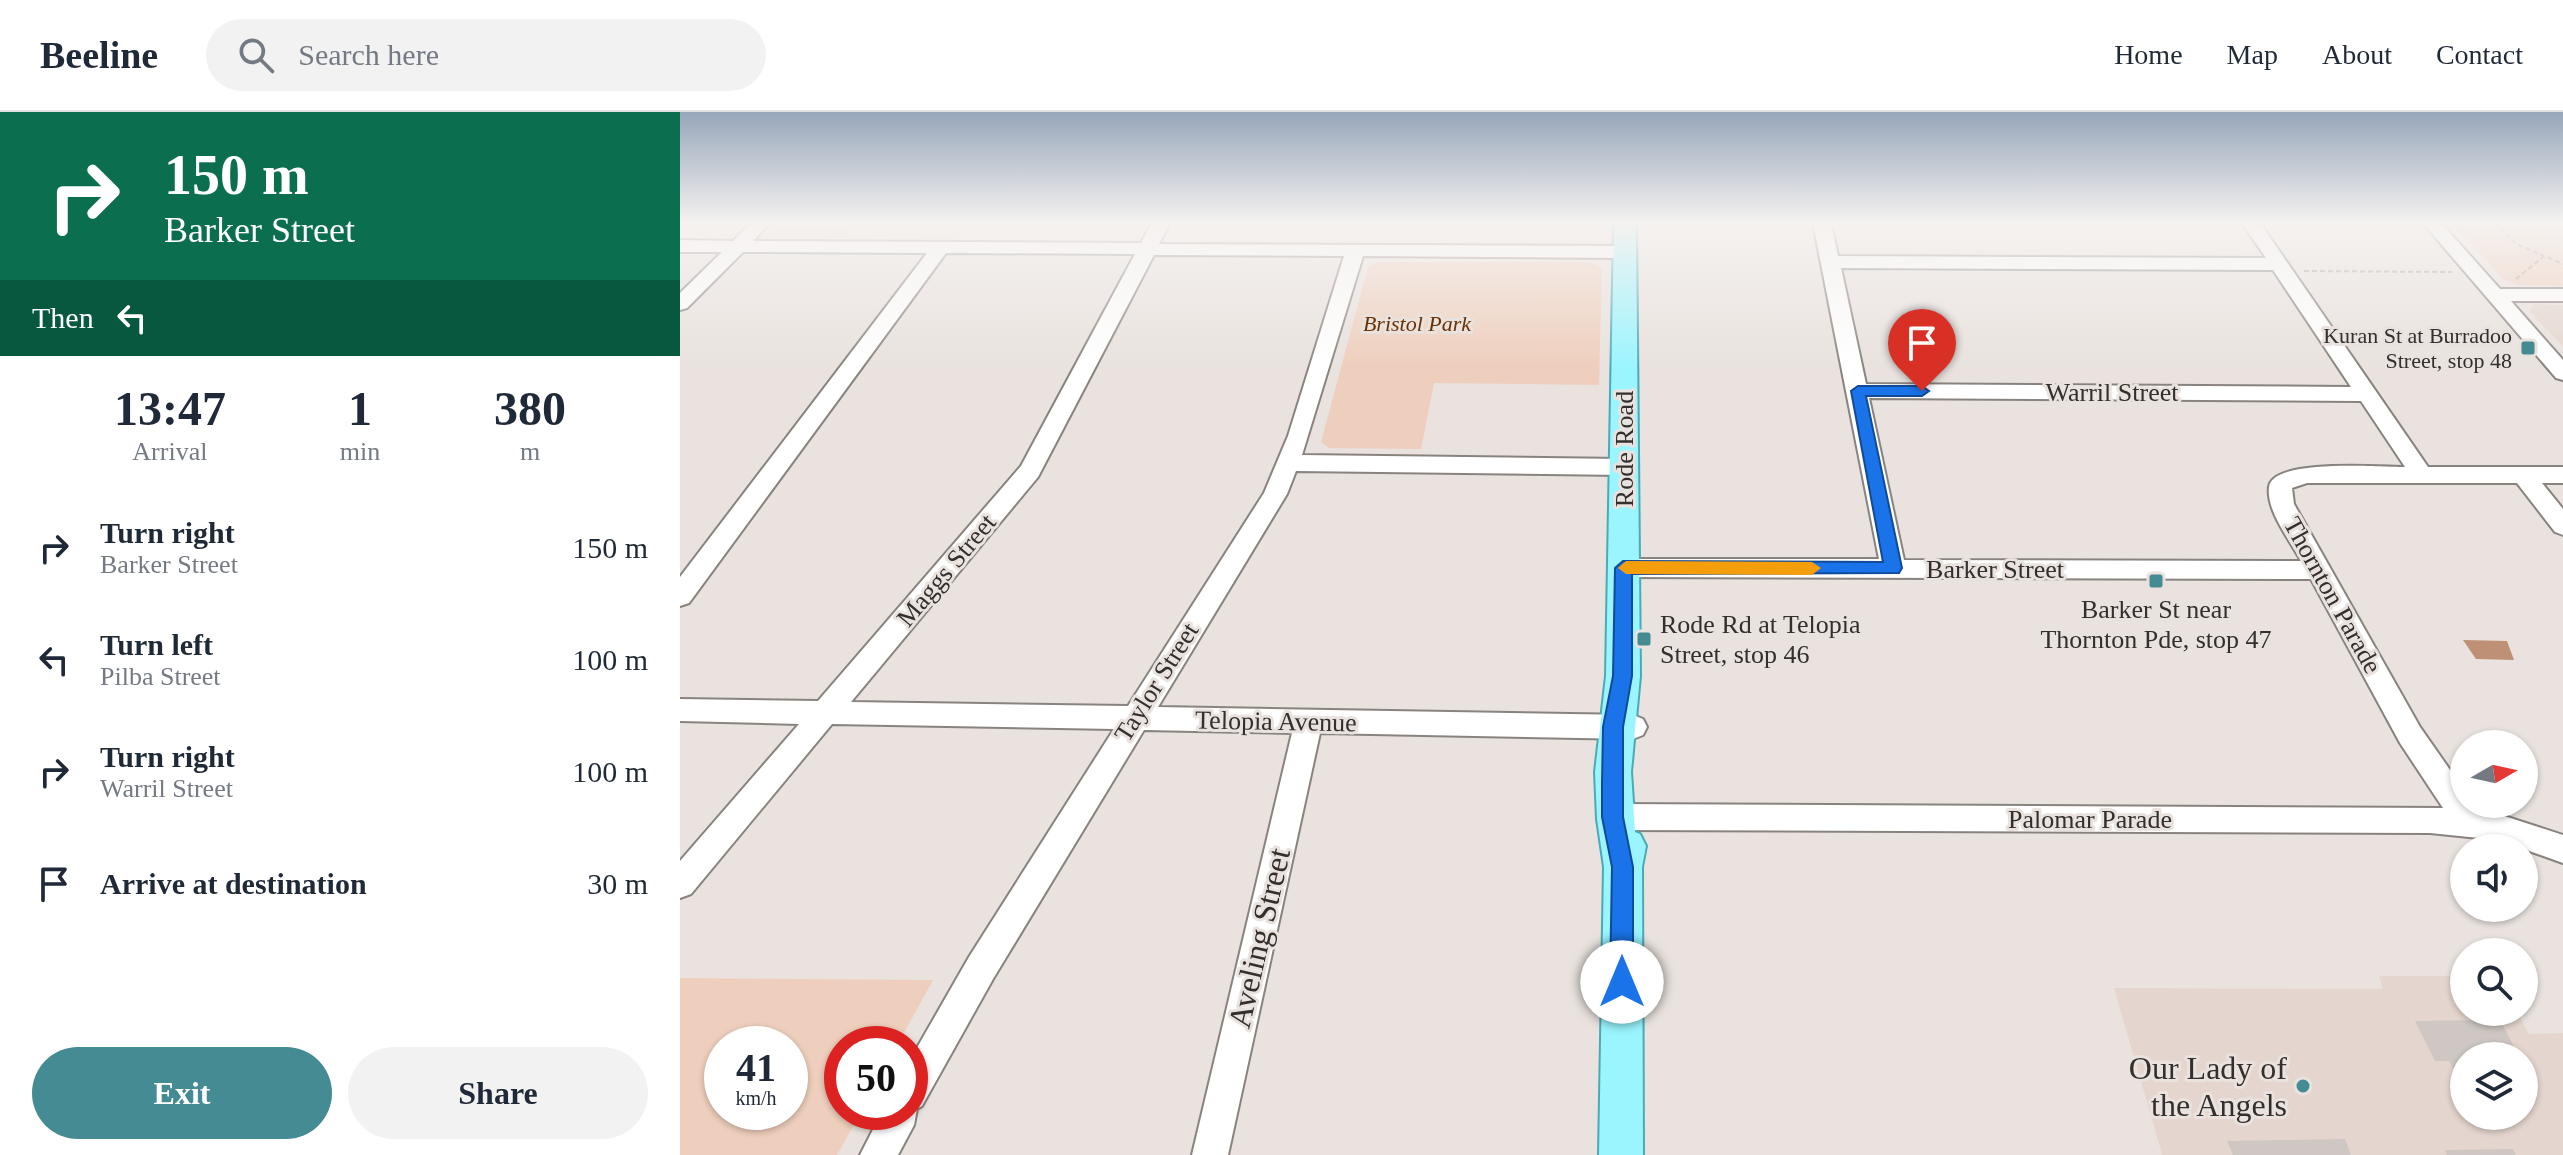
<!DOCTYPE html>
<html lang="en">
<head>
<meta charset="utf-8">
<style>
	:root { --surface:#fff; --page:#f2f2f3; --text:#1f2937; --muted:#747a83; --line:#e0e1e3; --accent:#448b93 }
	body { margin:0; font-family:"Times New Roman",serif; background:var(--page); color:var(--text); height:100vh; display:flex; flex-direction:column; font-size:30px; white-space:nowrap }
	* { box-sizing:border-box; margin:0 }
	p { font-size:26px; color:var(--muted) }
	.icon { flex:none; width:44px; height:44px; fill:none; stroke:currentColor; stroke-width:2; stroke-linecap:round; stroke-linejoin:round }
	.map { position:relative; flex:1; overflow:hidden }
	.drawer { display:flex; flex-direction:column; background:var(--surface); width:680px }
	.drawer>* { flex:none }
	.hud { background:#0b6e4f; color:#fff; overflow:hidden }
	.needle { width:52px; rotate:81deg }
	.fabs { position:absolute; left:1770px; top:618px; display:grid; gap:16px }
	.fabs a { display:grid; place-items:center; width:88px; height:88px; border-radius:50%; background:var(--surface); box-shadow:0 2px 6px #0004; font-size:40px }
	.speed { position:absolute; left:24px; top:914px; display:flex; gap:16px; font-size:40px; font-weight:700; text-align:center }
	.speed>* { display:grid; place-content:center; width:104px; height:104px; border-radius:50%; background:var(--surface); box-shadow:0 2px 6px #0004; line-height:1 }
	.speed small { font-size:20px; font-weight:400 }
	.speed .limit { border:12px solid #d22; background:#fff; color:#111 }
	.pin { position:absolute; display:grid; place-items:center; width:68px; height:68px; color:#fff; margin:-82px -34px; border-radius:50% 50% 50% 0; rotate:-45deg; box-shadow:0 0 8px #0007 }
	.pin .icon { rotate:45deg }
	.me { position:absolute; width:88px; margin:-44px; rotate:0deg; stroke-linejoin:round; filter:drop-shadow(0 0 6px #0008) }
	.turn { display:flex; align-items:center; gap:28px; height:168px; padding:0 32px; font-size:36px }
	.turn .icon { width:104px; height:104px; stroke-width:2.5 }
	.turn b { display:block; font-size:56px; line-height:68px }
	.then { display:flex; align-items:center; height:76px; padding:0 32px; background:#0003; gap:16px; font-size:30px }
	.eta { display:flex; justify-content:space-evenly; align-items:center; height:136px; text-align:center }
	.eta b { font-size:48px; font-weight:600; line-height:56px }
	.primary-button { display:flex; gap:16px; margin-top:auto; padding:16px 32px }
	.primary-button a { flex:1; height:92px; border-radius:48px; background:var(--accent); color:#fff; font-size:32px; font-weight:600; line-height:92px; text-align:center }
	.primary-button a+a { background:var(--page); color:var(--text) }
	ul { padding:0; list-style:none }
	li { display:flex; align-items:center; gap:24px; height:112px; padding:0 32px }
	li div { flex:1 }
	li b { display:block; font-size:30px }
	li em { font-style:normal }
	header { display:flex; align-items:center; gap:48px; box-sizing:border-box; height:112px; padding:0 40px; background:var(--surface); border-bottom:2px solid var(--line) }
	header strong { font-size:38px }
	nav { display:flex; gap:44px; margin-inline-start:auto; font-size:28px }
	.search { width:560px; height:72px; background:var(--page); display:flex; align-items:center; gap:20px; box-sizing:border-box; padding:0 28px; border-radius:44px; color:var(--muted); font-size:30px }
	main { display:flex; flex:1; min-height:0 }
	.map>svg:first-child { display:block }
</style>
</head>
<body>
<header>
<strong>Beeline</strong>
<div class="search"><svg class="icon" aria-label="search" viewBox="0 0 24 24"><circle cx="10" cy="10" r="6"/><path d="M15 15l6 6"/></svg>Search here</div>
<nav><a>Home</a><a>Map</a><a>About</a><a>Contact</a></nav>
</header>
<main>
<section class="drawer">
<div class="hud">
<div class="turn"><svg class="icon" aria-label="right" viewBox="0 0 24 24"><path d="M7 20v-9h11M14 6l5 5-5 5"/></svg><div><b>150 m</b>Barker Street</div></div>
<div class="then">Then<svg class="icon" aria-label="left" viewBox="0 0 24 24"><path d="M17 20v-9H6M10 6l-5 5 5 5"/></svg></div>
</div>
<div class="eta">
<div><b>13:47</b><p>Arrival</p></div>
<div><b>1</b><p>min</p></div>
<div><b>380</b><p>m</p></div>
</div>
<ul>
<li><svg class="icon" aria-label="right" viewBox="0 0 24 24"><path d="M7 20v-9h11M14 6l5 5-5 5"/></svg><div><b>Turn right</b><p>Barker Street</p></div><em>150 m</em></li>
<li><svg class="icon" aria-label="left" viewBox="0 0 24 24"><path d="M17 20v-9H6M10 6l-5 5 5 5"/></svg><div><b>Turn left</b><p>Pilba Street</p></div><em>100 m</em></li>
<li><svg class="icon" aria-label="right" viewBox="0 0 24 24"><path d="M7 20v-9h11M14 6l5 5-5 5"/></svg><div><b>Turn right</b><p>Warril Street</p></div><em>100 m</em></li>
<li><svg class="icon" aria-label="arrive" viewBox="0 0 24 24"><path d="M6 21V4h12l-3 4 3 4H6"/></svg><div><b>Arrive at destination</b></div><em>30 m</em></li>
</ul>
<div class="primary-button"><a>Exit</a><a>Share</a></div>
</section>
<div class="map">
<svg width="1883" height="1043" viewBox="0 0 1883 1043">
	<rect width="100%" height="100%" fill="#e9e2de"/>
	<path fill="#e4d6ce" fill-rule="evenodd" d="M99,111H177L166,123H88Z
		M1854,192L1883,193V235L1849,198Z
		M1699,864H1784V900H1837L1849,922L1883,921V1043H1479L1482,1042L1434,876L1703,877ZM1784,944H1844V1004H1784Z"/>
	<path fill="#eecebc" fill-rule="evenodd" d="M1772,111H1883V174L1840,173L1824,168Z
		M697,150H909L922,155L919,273L754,271L741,337L649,336L641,330L688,155Z
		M0,866L253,868L218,932H162V1000H181L157,1043H0ZM42,932H110V1000H42Z"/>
	<path fill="#be9075" d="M1783,528L1827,529L1834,548L1796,547Z"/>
	<path fill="#cec7c3" d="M1820,908L1839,944H1784V962H1776L1769,949H1755L1735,909Z
		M1665,1027L1671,1043H1553L1547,1029Z
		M1833,1037L1836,1043H1767L1765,1038Z"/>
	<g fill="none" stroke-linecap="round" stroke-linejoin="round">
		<defs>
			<path id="minor" d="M71,111H90L73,129L461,131L472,111H490L479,132L945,134L954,140L945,146L683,144L622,343L944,347L952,349L955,355L952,361L944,363L616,359L607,382L478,595L953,603L963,607L967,615L963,623L953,627L640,621L548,1043H512L612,621L464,618L313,867L242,994L237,997L234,1013L218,1043H180L202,1000H230V948L289,845L434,617L152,612L11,782L0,786V749L119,612L0,609V587L138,589L341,354L455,142L266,141L9,491L0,494V465L247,141L63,140L7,196L0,198V181L42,140H0V128L53,129ZM474,143L664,144L608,324L584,381L448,594L171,590L358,365Z
				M1133,111H1151L1158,144L1586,146L1562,111H1580L1748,355H1883V371H1862L1883,397V423L1875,420L1837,371H1627L1612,376L1614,392L1740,615L1784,678V692H1794L1799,700L1818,702L1883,723V751L1818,728L1750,721L932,718L922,714L917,705L922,696L932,692L1763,696L1720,631L1631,467L943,465L934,463L931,456L934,449L943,447H1199ZM1161,156L1593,158L1671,275L1186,272ZM1189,286L1681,289L1725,355C1701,355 1592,346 1589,375C1586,399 1610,428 1621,449L1224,448Z
				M1743,111H1761L1820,177H1883V189H1831L1883,248V268L1876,266Z"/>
			<path id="major" d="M934,111H956L960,564L951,660L955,720L960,722L966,734L962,755L963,1043H919L924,755L917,707L915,660L926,564Z"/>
		</defs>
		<use href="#minor" stroke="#89837f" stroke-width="4"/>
		<use href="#major" stroke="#4aabb6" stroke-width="4"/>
		<path stroke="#a7a19e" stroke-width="2" stroke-dasharray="5 3" stroke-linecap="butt" d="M1815,111L1836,132L1883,152
			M967,116L990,111
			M1779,119L1783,117L1781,111
			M1624,159L1772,160
			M1836,167L1863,145"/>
		<use href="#minor" fill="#fff" fill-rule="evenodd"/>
		<use href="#major" fill="#9af5ff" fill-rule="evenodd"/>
	</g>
	<linearGradient id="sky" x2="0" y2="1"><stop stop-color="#97a6ba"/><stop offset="0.43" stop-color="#f5f2f0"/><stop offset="1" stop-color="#f5f2f0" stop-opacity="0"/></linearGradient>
	<rect width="1883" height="257" fill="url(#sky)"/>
	<path fill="#1a73e8" stroke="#114b97" stroke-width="2" d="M1178,274H1242L1249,279L1242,284H1186L1222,456L1219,461L952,462V564L943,615V705L953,755V870L950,878L942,882L934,878L930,870L932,755L922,705V672L923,615L933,564L935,456L943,449L1203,450L1171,279Z"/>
	<path fill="#f59e0b" d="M946,449L1132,450L1141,456L1132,463L946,462L938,456Z"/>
	<g fill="#448b93" stroke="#e9e2de" stroke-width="3">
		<rect x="1840" y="228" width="16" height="16" rx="4"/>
		<rect x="1468" y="461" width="16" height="16" rx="4"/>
		<rect x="956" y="519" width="16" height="16" rx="4"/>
		<circle cx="1623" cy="974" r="8"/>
	</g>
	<g text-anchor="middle" stroke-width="6" stroke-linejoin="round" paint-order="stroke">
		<g font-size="22" font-style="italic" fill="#6c3103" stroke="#e9e2de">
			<text x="737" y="219">Bristol Park</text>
		</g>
		<g font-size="22" fill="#322f2d" stroke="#e9e2de" text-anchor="end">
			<text x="1832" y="231">Kuran St at Burradoo<tspan x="1832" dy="25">Street, stop 48</tspan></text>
		</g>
		<g font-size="26" fill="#322f2d" stroke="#e9e2de">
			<text x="1432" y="289">Warril Street</text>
			<text transform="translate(944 337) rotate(-90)" y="9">Rode Road</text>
			<text x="1315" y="466">Barker Street</text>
			<text transform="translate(266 458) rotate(-50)" y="9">Maggs Street</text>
			<text transform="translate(1653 483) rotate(61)" y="9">Thornton Parade</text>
			<text transform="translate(476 570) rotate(-58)" y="9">Taylor Street</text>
			<text transform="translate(596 609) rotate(1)" y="9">Telopia Avenue</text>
			<text x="1410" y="716">Palomar Parade</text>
		</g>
		<g font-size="26" fill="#322f2d" stroke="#e9e2de">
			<text x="1476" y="506">Barker St near<tspan x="1476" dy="30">Thornton Pde, stop 47</tspan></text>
			<text x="980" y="521" text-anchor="start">Rode Rd at Telopia<tspan x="980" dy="30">Street, stop 46</tspan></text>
		</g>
		<g font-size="32" fill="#322f2d" stroke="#e9e2de">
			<text transform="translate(579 826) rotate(-77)" y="11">Aveling Street</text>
		</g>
		<g font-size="32" fill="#322f2d" stroke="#e9e2de" text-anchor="end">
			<text x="1607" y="967">Our Lady of<tspan x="1607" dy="37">the Angels</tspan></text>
		</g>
	</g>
</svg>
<div class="fabs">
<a><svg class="needle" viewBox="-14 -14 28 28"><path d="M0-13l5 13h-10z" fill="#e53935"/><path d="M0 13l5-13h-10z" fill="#747a83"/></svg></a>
<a><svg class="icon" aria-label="sound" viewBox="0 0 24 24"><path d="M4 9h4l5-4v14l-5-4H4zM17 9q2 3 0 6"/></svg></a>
<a><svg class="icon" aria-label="search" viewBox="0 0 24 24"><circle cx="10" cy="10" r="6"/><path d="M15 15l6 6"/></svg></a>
<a><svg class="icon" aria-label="layers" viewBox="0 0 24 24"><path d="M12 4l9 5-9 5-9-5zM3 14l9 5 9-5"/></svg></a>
</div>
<div class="speed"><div>41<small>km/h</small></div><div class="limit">50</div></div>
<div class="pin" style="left:1242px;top:279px;background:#d93025"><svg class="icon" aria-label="arrive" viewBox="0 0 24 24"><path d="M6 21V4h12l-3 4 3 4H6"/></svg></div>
<svg class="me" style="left:942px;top:870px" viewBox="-20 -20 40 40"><circle r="19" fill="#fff"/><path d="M0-13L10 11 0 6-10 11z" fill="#1a73e8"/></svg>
</div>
</main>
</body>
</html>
